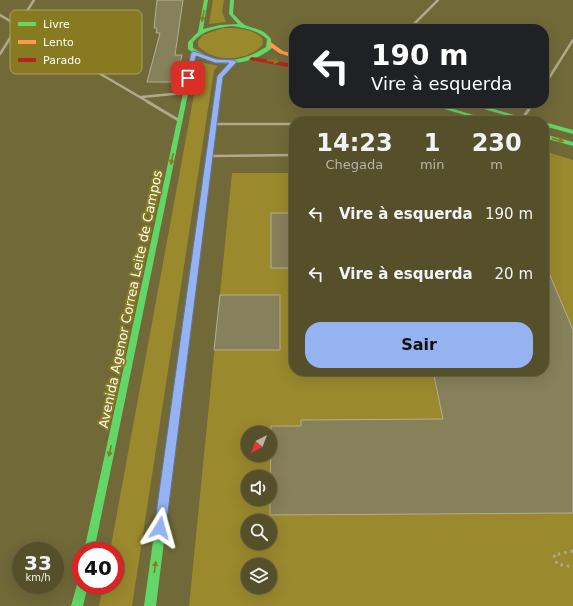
<!DOCTYPE html>
<html lang="pt">
<head>
<meta charset="utf-8">
<style>
	:root { --surface:#554f2a; --page:#5e5936; --text:#f1f3f6; --muted:#b6b5a8; --line:#6b6647; --accent:#95b2f1 }
	body { margin:0; font-family:"DejaVu Sans",sans-serif; background:var(--page); color:var(--text); height:100vh; display:flex; flex-direction:column; font-size:15px; white-space:nowrap }
	* { box-sizing:border-box; margin:0 }
	p { font-size:13px; color:var(--muted) }
	.icon { flex:none; width:22px; height:22px; fill:none; stroke:currentColor; stroke-width:2; stroke-linecap:round; stroke-linejoin:round }
	.map { position:relative; flex:1; overflow:hidden }
	.details { position:absolute; left:289px; top:116px; width:260px; height:260px; display:flex; flex-direction:column; background:var(--surface); border-radius:16px; box-shadow:0 4px 16px #0002,0 0 0 1px var(--line) }
	.details>* { flex:none }
	.guide { position:absolute; left:289px; top:24px; width:260px; height:84px; border-radius:16px; box-shadow:0 4px 16px #0002,0 0 0 1px var(--line); background:#202124; color:#fff; overflow:hidden }
	.needle { width:26px; rotate:222deg }
	.tools { position:absolute; left:241px; top:426px; display:grid; gap:8px }
	.tools a { display:grid; place-items:center; width:36px; height:36px; border-radius:50%; background:var(--surface); box-shadow:0 4px 16px #0002,0 0 0 1px var(--line); font-size:20px }
	.speed { position:absolute; left:12px; top:542px; display:flex; gap:8px; font-size:20px; font-weight:700; text-align:center }
	.speed>* { display:grid; place-content:center; width:52px; height:52px; border-radius:50%; background:var(--surface); box-shadow:0 4px 16px #0002,0 0 0 1px var(--line); line-height:1 }
	.speed small { font-size:10px; font-weight:400 }
	.speed .limit { border:6px solid #d22; background:#fff; color:#111 }
	.pin { position:absolute; display:grid; place-items:center; width:34px; height:34px; color:#fff; margin:-17px; border-radius:8px; box-shadow:0 2px 6px #0006 }
	.me { position:absolute; width:44px; margin:-22px; rotate:8deg; stroke-linejoin:round; filter:drop-shadow(0 0 3px #0008) }
	.turn { display:flex; align-items:center; gap:14px; height:84px; padding:0 16px; font-size:18px }
	.turn .icon { width:52px; height:52px; stroke-width:2.5 }
	.turn b { display:block; font-size:28px; line-height:34px }
	.eta { display:flex; justify-content:space-evenly; align-items:center; height:68px; text-align:center }
	.eta b { font-size:24px; font-weight:700; line-height:28px }
	.primary-button { display:flex; gap:8px; margin-top:auto; padding:8px 16px }
	.primary-button a { flex:1; height:46px; border-radius:16px; background:var(--accent); color:#111; font-size:16px; font-weight:700; line-height:46px; text-align:center }
	ul { padding:0; list-style:none }
	li { display:flex; align-items:center; gap:12px; height:60px; padding:0 16px }
	li div { flex:1 }
	li b { display:block; font-size:15px }
	li em { font-style:normal }
	.map>svg:first-child { display:block }
</style>
</head>
<body>
<div class="map">
<svg width="573" height="606" viewBox="0 0 573 606">
	<rect width="100%" height="100%" fill="#716938"/>
	<path fill="#9a892d" fill-rule="evenodd" d="M213,0H224L222,12L226,22L209,24Z
		M223,28C237,28 251,28 262,38L263,44C249,62 213,63 198,46V41L203,35Z
		M200,62L218,66L214,70L132,606H99L103,585H115V551H110Z
		M544,151L573,160V606H189L232,173H294V371H544ZM248,433H270V455H248ZM248,477H270V499H248ZM248,521H270V543H248ZM248,565H270V587H248Z"/>
	<path fill="#86805b" stroke="#b4af93" d="M157,0H183L175,55H182L176,82H147L160,33H156L157,28H154Z
		M271,213H294V268H271Z
		M544,261L573,330V513L270,515L271,426H301V420L443,419L433,371H544Z
		M220,295H280V350H214Z"/>
	<g fill="none" stroke-linecap="round" stroke-linejoin="round">
		<path stroke="#afaa8b" stroke-width="3" stroke-dasharray="2.5 4" stroke-linecap="butt" d="M573,551L554,555L557,564L573,567"/>
		<path stroke="#afaa8b" stroke-width="2.5" d="M214,124H294
			M210,156L294,155"/>
		<path stroke="#afaa8b" stroke-width="2.5" d="M0,15L150,103
			M409,29L438,0
			M0,54L34,0
			M544,86L573,40
			M141,97L184,93"/>
		<path stroke="#afaa8b" stroke-width="3" d="M148,102L180,121
			M523,118L533,103"/>
		<path fill="#63d668" fill-rule="evenodd" d="M204,0H208L203,29L220,25L238,24L229,14L230,0H234L233,14C237,17 241,23 245,25C257,30 262,28 271,39L272,48C252,65 219,69 196,55L94,551H84L192,52L188,49V42L198,32ZM232,26C245,28 257,30 267,39L266,47C241,63 219,65 193,48V42C203,30 216,28 232,26Z
			M424,103H433L494,121H485Z
			M463,103H472L536,121H526Z
			M544,122L573,130V134L544,126Z
			M544,134L573,142V146L544,138Z
			M204,194L207,196L156,606H144L201,196Z
			M81,580V585H88L83,606H71L78,581Z"/>
		<path fill="#ff974d" fill-rule="evenodd" d="M268,43H272L283,51L294,54V58L279,53L268,45Z
			M232,61L237,62L223,76L207,196L204,198L201,196L217,76Z"/>
		<path fill="#b3261e" fill-rule="evenodd" d="M252,57L294,64V68L250,60L249,59Z"/>
	</g>
	<defs><path id="oneway-solid" d="M-6-.8H1V-3.2L6.5 0L1 3.2V.8H-6Z"/></defs>
	<g fill="#887a21">
		<use href="#oneway-solid" transform="translate(203 16) rotate(101)"/>
		<use href="#oneway-solid" transform="translate(273 61) rotate(8)"/>
		<use href="#oneway-solid" transform="translate(558 140) rotate(16)"/>
		<use href="#oneway-solid" transform="translate(172 159) rotate(102)"/>
		<use href="#oneway-solid" transform="translate(110 451) rotate(102)"/>
		<use href="#oneway-solid" transform="translate(155 567) rotate(-82)"/>
	</g>
	<path fill="#95b2f1" stroke="#61749d" d="M194,51L216,59L234,60L237,62L223,77L166,528L164,533L160,534L156,533L154,528L217,76L229,63H215L196,56L191,78L185,79L191,53Z"/>
	<g text-anchor="middle" stroke-width="4" stroke-linejoin="round" paint-order="stroke">
		<g font-size="13" fill="#fff" stroke="#887a21">
			<text transform="translate(130 299) rotate(-78)" y="5">Avenida Agenor Correa Leite de Campos</text>
		</g>
	</g>
	<rect x="10" y="10" width="132" height="64" rx="6" fill="#887a21" stroke="#aca264" stroke-width="1"/>
	<rect x="18" y="22" width="18" height="4" fill="#63d668"/>
	<rect x="18" y="40" width="18" height="4" fill="#ff974d"/>
	<rect x="18" y="58" width="18" height="4" fill="#b3261e"/>
	<g font-size="11" fill="#fff">
		<text x="43" y="28">Livre</text>
		<text x="43" y="46">Lento</text>
		<text x="43" y="64">Parado</text>
	</g>
</svg>
<div class="tools">
<a><svg class="needle" viewBox="-14 -14 28 28"><path d="M0-13l5 13h-10z" fill="#e53935"/><path d="M0 13l5-13h-10z" fill="#b6b5a8"/></svg></a>
<a><svg class="icon" aria-label="sound" viewBox="0 0 24 24"><path d="M4 9h4l5-4v14l-5-4H4zM17 9q2 3 0 6"/></svg></a>
<a><svg class="icon" aria-label="search" viewBox="0 0 24 24"><circle cx="10" cy="10" r="6"/><path d="M15 15l6 6"/></svg></a>
<a><svg class="icon" aria-label="layers" viewBox="0 0 24 24"><path d="M12 4l9 5-9 5-9-5zM3 14l9 5 9-5"/></svg></a>
</div>
<div class="speed"><div>33<small>km/h</small></div><div class="limit">40</div></div>
<div class="pin" style="left:188px;top:78px;background:#d93025"><svg class="icon" aria-label="arrive" viewBox="0 0 24 24"><path d="M6 21V4h12l-3 4 3 4H6"/></svg></div>
<svg class="me" style="left:160px;top:528px" viewBox="-20 -20 40 40"><path d="M0-17L14 15 0 8-14 15z" fill="#95b2f1" stroke="#fff" stroke-width="4"/></svg>
<div class="guide">
<div class="turn"><svg class="icon" aria-label="left" viewBox="0 0 24 24"><path d="M17 20v-9H6M10 6l-5 5 5 5"/></svg><div><b>190 m</b>Vire à esquerda</div></div>
</div>
<section class="details">
<div class="eta">
<div><b>14:23</b><p>Chegada</p></div>
<div><b>1</b><p>min</p></div>
<div><b>230</b><p>m</p></div>
</div>
<ul>
<li><svg class="icon" aria-label="left" viewBox="0 0 24 24"><path d="M17 20v-9H6M10 6l-5 5 5 5"/></svg><div><b>Vire à esquerda</b></div><em>190 m</em></li>
<li><svg class="icon" aria-label="left" viewBox="0 0 24 24"><path d="M17 20v-9H6M10 6l-5 5 5 5"/></svg><div><b>Vire à esquerda</b></div><em>20 m</em></li>
</ul>
<div class="primary-button"><a>Sair</a></div>
</section>
</div>
</body>
</html>
